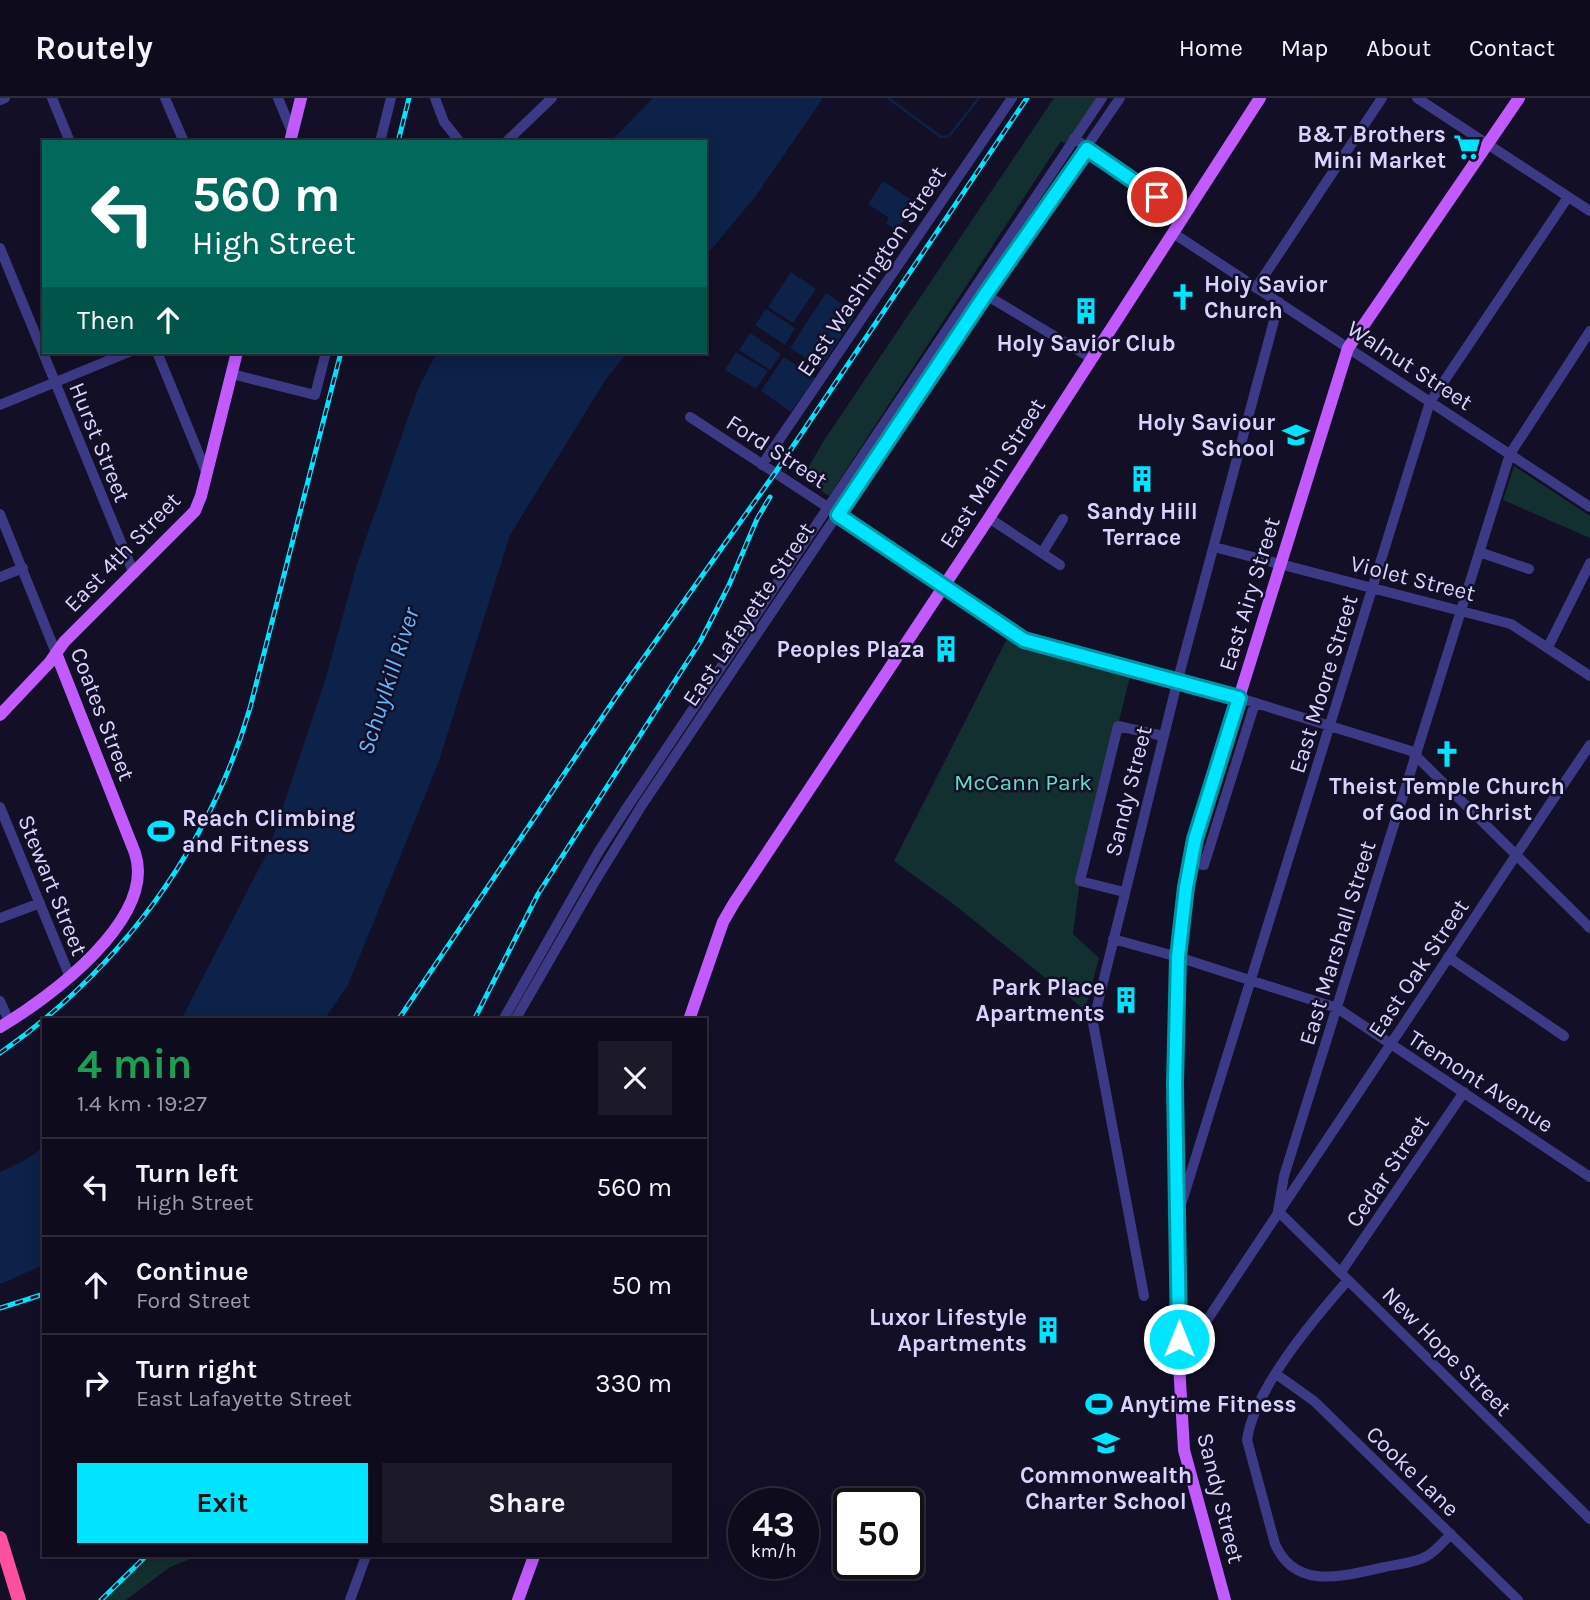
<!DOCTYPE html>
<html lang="en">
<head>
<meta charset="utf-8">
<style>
	:root { --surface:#0e0b1c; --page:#1c1929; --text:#f1f3f6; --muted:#9b9ba3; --line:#2e2b3b; --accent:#00e5ff }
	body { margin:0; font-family:Karla,sans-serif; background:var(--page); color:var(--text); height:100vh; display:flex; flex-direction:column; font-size:26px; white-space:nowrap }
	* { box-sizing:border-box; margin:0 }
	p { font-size:23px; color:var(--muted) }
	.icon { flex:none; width:38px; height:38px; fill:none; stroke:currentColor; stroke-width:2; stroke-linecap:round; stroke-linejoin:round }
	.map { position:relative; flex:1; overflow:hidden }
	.drawer { position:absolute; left:42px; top:920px; width:665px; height:539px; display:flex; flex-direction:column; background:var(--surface); border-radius:0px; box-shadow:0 4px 18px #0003,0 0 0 2px var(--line) }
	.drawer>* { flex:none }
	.banner { position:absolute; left:42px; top:42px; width:665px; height:214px; border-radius:0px; box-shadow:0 4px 18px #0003,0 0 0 2px var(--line); background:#00695c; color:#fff; overflow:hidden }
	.speed { position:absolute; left:728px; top:1390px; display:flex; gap:14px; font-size:35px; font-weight:700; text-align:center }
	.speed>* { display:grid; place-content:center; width:91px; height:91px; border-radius:50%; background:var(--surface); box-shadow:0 4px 18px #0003,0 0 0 2px var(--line); line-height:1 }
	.speed small { font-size:18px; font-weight:400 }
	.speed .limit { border:4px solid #111; border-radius:10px; background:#fff; color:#111 }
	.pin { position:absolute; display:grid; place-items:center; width:60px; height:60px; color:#fff; margin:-30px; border:4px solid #fff; border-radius:50%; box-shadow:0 2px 7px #0007 }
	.me { position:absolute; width:77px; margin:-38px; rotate:0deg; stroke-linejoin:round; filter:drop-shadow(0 0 5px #0008) }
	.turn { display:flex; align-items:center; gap:24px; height:147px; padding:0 35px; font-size:32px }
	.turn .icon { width:91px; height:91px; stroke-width:2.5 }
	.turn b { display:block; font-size:49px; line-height:60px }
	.then { display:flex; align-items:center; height:66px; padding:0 35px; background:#0003; gap:14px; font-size:26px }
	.round { display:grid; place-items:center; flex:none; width:74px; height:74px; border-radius:0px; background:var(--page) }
	.head { display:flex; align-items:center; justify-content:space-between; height:119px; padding:0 35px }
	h1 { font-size:42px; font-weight:700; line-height:52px; color:#1e9e55 }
	.button { display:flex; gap:14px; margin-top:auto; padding:14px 35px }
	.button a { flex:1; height:80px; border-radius:0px; background:var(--accent); color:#111; font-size:28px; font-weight:700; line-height:80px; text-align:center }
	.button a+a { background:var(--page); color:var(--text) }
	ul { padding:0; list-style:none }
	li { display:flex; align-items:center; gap:21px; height:98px; padding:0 35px; border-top:2px solid var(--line) }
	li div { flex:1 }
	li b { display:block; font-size:26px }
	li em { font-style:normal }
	header { display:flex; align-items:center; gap:42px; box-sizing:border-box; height:98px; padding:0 35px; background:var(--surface); border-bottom:2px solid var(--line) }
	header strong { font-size:33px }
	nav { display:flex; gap:38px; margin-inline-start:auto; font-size:24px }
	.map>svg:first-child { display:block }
</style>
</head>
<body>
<header>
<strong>Routely</strong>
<nav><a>Home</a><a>Map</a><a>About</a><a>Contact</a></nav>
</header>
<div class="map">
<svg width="1590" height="1502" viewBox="0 0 1590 1502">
	<rect width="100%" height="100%" fill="#130f26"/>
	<path fill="#12302f" d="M1054,0H1098L1067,46L1061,43L829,398L802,380L823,344Z
		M1514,368L1590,418V440L1503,402Z
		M1011,533L1132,570L1080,783L1073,836L1099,860L1085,912L956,808L894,763Z
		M149,1458H198L170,1469L126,1502H104Z"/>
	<path fill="#0c2248" d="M653,0H823L755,99L705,159V44H610Z
		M883,83L916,105L897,133L886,125L889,120L868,106Z
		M791,174L816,191L793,225L768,209Z
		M826,195L856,215L821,270L790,250Z
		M766,211L795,230L785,247L755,227Z
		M750,235L781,256L770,272L739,252Z
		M437,254H628L606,281L510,437L439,663L348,887L324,922H181L269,751L325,583L357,466L418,291Z
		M736,254L768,273L756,291L725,272Z
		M784,259L815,280L791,314L761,293Z
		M44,1049V1167L0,1186V1074L25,1062Z"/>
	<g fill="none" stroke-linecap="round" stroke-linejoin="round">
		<path stroke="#0c2248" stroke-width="2.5" d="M888,0L941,39L949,38L979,0"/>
		<path stroke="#3d3a85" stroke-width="10" d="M52,0L70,44
			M165,0L184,44
			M278,0L292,34
			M435,0L444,24L460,44
			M1417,0L1590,113
			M0,2L5,0
			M1074,40L1184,117
			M380,44L391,0
			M506,44L552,0
			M1173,135L1590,409
			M0,150L134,476
			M1256,190L1382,0
			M981,194L1091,260
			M157,254L207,376
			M232,276L315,297L326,254
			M0,307L129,254
			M690,319L945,486L1024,542L1178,581L1411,653L1590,830
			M762,367L1012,0
			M0,416L56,555
			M989,420L1060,467
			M1214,449L1511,526L1590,578
			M1479,454L1529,471
			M1042,455L1063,421
			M0,479L23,470
			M1548,549L1590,465
			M0,709L70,879
			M1190,764L1204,767L1255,605
			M1124,794L1080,783L1118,628L1163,638
			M0,820L40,805
			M1113,841L1178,859L1337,910L1590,1079
			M1448,859L1564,938
			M0,903L9,923
			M503,922L599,753L626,711L1102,0
			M515,922L594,785L642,707L985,197L1120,0
			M1180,1110L1430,304L1568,99
			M1278,1113L1284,1078L1510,356L1590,233
			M1278,1113L1590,1421
			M1341,1174L1464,994
			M1348,1182C1314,1221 1254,1291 1247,1342L1275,1446C1296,1494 1345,1477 1385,1469C1397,1466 1416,1465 1427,1458C1436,1453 1443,1444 1451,1436
			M1144,1198L1093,925L1178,581L1279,204
			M1179,1265C1248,1159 1320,1053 1390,947C1457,848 1522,746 1590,647
			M1276,1276L1314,1303L1518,1502
			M350,1502L366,1458"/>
		<path stroke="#c25bff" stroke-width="12" d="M290,44L301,0
			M0,617L50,564L64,544L195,413L201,398L237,254
			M689,922L723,824L734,805L989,420L1260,0
			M0,929C49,900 157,821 135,755L56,555
			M518,1502L534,1458
			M1225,1502L1184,1352L1179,1266L1175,918L1178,859L1186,789L1195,741L1348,250L1519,0"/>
		<path stroke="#ff4fa3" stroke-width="14" d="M0,1440L19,1502"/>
		<defs>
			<path id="rail" d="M398,44L409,0
				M398,922L616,599L775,375L1027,0
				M474,922L538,796L700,544L729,487L757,421L770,399
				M0,955C120,871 209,751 250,610L341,254
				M0,1210L44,1196
				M101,1502L146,1458"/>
		</defs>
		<use href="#rail" stroke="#00e5ff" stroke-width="5"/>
		<use href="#rail" stroke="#130f26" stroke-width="2.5" stroke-dasharray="8" stroke-linecap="butt"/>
	</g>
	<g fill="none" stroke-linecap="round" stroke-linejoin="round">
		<defs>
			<path id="route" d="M1157,99L1087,51L985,197L838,417L1024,542L1239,600L1195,741L1186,789L1178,859L1175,986L1179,1241"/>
		</defs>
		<use href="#route" stroke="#0095a6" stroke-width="18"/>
		<use href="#route" stroke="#00e5ff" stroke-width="12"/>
	</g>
	<defs>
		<symbol id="supermarket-bare" viewBox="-9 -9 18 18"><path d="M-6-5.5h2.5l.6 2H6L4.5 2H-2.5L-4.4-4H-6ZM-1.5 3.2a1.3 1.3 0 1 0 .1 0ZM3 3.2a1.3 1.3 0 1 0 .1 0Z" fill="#00e5ff" stroke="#130f26" stroke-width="2.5" paint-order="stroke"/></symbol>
		<symbol id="church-bare" viewBox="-9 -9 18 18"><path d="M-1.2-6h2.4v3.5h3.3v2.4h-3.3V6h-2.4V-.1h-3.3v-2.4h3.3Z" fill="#00e5ff" stroke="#130f26" stroke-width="2.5" paint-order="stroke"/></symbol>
		<symbol id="building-bare" viewBox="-9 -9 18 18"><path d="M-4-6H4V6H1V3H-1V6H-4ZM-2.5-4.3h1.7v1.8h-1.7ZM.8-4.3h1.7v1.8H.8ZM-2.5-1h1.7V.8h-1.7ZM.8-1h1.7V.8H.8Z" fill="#00e5ff" stroke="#130f26" stroke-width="2.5" paint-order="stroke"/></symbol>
		<symbol id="school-bare" viewBox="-9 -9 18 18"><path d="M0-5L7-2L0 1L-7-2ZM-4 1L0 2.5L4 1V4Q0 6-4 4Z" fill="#00e5ff" stroke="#130f26" stroke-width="2.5" paint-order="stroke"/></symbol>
		<symbol id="stadium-bare" viewBox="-9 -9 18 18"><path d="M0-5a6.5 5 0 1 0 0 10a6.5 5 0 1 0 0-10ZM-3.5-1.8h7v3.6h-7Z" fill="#00e5ff" stroke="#130f26" stroke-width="2.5" paint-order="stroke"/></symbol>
	</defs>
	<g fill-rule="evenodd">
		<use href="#supermarket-bare" x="1448" y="30" width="38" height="38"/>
		<use href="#church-bare" x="1164" y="180" width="38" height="38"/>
		<use href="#building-bare" x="1067" y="194" width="38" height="38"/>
		<use href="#school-bare" x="1277" y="318" width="38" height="38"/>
		<use href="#building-bare" x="1123" y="362" width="38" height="38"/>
		<use href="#building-bare" x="927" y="532" width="38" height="38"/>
		<use href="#church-bare" x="1428" y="637" width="38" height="38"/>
		<use href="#stadium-bare" x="142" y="714" width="38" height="38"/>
		<use href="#building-bare" x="1107" y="883" width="38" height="38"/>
		<use href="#building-bare" x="1029" y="1213" width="38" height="38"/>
		<use href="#stadium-bare" x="1080" y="1287" width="38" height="38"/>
		<use href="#school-bare" x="1087" y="1326" width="38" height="38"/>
	</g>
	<g text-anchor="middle" stroke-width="5" stroke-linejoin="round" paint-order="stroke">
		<g font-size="23" font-weight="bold" fill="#d9d4ff" stroke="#130f26" text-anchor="end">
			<text x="1446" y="44">B&amp;T Brothers<tspan x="1446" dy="26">Mini Market</tspan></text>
			<text x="1204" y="194" text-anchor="start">Holy Savior<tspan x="1204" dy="26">Church</tspan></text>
			<text x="1086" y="253" text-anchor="middle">Holy Savior Club</text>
			<text x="1275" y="332">Holy Saviour<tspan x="1275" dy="26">School</tspan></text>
			<text x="1142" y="421" text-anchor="middle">Sandy Hill<tspan x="1142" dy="26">Terrace</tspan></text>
			<text x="925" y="559">Peoples Plaza</text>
			<text x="1447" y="696" text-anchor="middle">Theist Temple Church<tspan x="1447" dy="26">of God in Christ</tspan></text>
			<text x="182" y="728" text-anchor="start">Reach Climbing<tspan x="182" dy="26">and Fitness</tspan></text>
			<text x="1105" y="897">Park Place<tspan x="1105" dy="26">Apartments</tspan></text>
			<text x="1027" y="1227">Luxor Lifestyle<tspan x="1027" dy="26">Apartments</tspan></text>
			<text x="1120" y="1314" text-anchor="start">Anytime Fitness</text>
			<text x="1106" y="1385" text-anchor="middle">Commonwealth<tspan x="1106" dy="26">Charter School</tspan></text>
		</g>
		<g font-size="23" fill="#d9d4ff" stroke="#130f26">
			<text transform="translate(871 173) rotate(-56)" y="8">East Washington Street</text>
			<text transform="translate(1410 267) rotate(33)" y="8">Walnut Street</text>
			<text transform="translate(100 344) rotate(68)" y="8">Hurst Street</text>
			<text transform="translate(777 353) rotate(33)" y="8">Ford Street</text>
			<text transform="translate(992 375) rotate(-57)" y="8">East Main Street</text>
			<text transform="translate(122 454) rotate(-46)" y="8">East 4th Street</text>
			<text transform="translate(1413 480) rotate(14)" y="8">Violet Street</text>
			<text transform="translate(1249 496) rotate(-73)" y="8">East Airy Street</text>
			<text transform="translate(748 516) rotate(-56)" y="8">East Lafayette Street</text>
			<text transform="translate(1323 586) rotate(-73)" y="8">East Moore Street</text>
			<text transform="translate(103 616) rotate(69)" y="8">Coates Street</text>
			<text transform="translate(1128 693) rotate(-76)" y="8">Sandy Street</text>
			<text transform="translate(53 787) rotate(68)" y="8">Stewart Street</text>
			<text transform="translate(1337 845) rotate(-73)" y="8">East Marshall Street</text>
			<text transform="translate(1418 870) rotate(-56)" y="8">East Oak Street</text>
			<text transform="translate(1481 983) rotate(33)" y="8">Tremont Avenue</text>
			<text transform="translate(1387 1073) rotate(-56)" y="8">Cedar Street</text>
			<text transform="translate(1447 1253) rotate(45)" y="8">New Hope Street</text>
			<text transform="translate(1413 1373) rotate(44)" y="8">Cooke Lane</text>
			<text transform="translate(1221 1400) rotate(76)" y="8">Sandy Street</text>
		</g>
		<g font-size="23" fill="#5fe0c0" stroke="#130f26">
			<text x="1023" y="692">McCann Park</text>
		</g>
		<g font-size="24" font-style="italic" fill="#62b6ff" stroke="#130f26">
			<text transform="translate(388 583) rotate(-72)" y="8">Schuylkill River</text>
		</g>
	</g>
</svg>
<div class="speed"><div>43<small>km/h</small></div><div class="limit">50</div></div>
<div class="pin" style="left:1157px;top:99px;background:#d93025"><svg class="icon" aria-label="arrive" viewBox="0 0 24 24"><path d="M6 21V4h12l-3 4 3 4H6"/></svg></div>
<svg class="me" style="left:1179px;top:1241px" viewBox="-20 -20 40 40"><circle r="17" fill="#00e5ff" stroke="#fff" stroke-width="3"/><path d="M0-11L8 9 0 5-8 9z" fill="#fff"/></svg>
<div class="banner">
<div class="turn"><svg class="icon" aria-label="left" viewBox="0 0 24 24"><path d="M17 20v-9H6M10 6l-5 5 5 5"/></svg><div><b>560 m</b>High Street</div></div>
<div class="then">Then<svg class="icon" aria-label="ahead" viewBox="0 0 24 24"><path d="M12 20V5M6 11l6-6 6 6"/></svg></div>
</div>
<section class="drawer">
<div class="head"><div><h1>4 min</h1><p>1.4 km · 19:27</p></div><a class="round"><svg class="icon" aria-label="close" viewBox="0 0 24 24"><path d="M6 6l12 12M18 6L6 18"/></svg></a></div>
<ul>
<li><svg class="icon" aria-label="left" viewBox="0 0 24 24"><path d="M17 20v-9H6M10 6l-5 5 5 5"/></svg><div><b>Turn left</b><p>High Street</p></div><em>560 m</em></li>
<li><svg class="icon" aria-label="ahead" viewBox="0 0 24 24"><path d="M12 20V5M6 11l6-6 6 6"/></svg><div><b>Continue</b><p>Ford Street</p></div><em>50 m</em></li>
<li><svg class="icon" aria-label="right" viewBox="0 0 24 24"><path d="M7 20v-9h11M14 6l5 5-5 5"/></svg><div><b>Turn right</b><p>East Lafayette Street</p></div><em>330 m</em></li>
</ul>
<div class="button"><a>Exit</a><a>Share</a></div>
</section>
</div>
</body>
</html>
